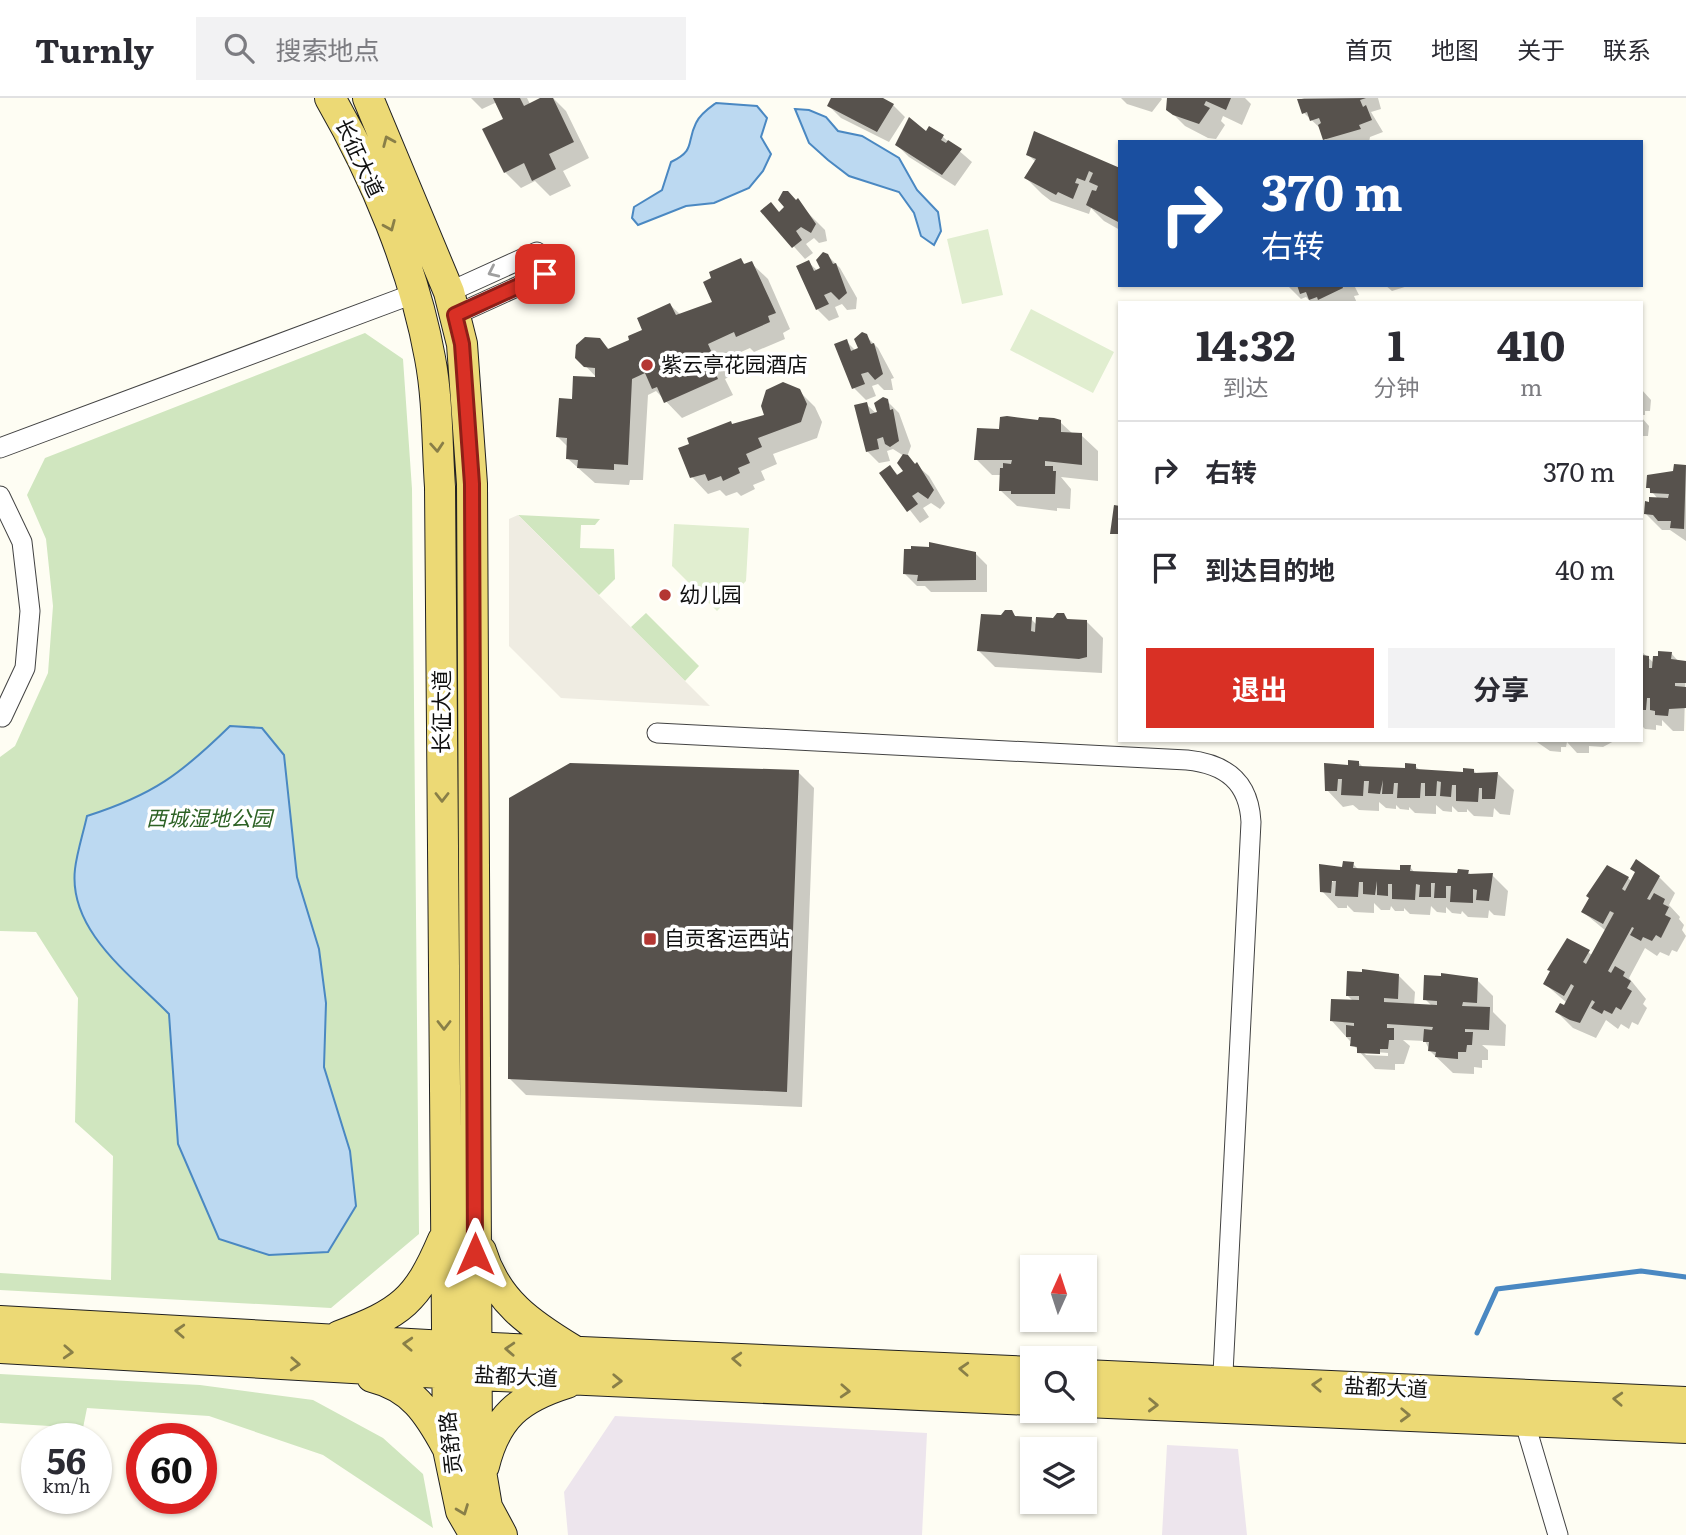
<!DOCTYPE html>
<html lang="zh">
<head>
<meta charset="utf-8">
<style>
	:root { --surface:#fff; --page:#f2f2f3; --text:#2b2b33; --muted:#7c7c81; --line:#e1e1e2; --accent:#d93025 }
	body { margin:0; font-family:Literata,"Noto Sans SC",serif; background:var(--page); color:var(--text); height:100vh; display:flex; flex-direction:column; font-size:26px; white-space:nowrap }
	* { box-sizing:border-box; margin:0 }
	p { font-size:23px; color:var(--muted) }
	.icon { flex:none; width:38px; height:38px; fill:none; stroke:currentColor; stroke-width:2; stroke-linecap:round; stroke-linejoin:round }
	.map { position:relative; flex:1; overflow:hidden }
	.side { position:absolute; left:1118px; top:203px; width:525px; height:441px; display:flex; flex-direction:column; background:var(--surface); border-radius:0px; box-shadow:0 2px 5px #0004 }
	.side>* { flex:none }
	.top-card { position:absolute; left:1118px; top:42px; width:525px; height:147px; border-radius:0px; box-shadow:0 2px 5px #0004; background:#1a4fa0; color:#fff; overflow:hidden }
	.needle { width:46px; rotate:3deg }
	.fabs { position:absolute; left:1020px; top:1157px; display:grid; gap:14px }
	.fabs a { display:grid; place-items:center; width:77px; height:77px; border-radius:0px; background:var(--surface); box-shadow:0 2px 5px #0004; font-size:35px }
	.speed { position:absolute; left:21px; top:1325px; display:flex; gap:14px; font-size:35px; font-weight:700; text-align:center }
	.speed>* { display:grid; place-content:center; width:91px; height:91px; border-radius:50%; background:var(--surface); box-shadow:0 2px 5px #0004; line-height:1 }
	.speed small { font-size:18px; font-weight:400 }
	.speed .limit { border:10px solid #d22; background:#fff; color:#111 }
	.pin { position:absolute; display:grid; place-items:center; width:60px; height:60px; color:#fff; margin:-30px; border-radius:14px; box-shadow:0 4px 10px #0006 }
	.me { position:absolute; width:77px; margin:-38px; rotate:0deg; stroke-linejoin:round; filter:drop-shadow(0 0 5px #0008) }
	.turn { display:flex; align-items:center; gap:24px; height:147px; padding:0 28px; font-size:32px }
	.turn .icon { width:91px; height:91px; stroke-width:2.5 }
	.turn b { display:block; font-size:49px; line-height:60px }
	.eta { display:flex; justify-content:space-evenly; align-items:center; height:119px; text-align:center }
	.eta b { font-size:42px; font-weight:700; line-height:49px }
	.button { display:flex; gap:14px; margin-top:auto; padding:14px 28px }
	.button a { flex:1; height:80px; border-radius:0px; background:var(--accent); color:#fff; font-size:28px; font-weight:700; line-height:80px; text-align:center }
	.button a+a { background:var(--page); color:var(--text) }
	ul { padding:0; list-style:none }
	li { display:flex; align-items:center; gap:21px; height:98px; padding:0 28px; border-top:2px solid var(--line) }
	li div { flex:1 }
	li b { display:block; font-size:26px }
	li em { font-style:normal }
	header { display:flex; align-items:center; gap:42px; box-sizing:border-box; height:98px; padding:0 35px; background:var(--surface); border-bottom:2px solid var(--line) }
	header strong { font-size:33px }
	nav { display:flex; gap:38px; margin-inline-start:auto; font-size:24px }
	.search { width:490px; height:63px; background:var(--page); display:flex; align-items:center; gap:18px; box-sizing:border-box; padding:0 24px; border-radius:0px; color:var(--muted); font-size:26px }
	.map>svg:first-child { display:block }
</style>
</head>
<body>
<header>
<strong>Turnly</strong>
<div class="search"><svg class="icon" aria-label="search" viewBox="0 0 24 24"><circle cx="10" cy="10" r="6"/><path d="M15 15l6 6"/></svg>搜索地点</div>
<nav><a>首页</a><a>地图</a><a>关于</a><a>联系</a></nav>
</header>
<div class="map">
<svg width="1686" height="1437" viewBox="0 0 1686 1437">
	<rect width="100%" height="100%" fill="#fefdf3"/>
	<path fill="#ede5ed" d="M615,1318L927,1335L922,1437H568L564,1394Z
		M1167,1347L1238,1351L1247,1437H1162Z"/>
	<path fill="#d0e6bf" d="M365,235L403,261L412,391L419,1136L331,1210L0,1192V1175L111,1182L113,1058L75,1024L78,900L36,834L0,833V659L15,648L48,575L53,508L46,441L27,397L45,360Z
		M518,417L600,421L595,427H581L580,450L614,451L615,481L599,497Z
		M646,515L699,568L685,583L631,529Z
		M0,1276L200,1287L313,1302L383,1340L423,1376L433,1430L323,1357L209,1318L87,1310L83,1330L0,1325Z"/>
	<path fill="#e1eed0" d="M988,131L1003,197L962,206L947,141Z
		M1031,211L1114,254L1093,295L1010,252Z
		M674,426L749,430L746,483L717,513L672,468Z"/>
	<path fill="#efece2" d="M518,417L690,588L710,608L561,600L509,548V421Z"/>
	<path fill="#bcd9f1" stroke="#4a88c2" stroke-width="2" d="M716,5L757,8L767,20L761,39L771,56L763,73L749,90L714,105L686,108L638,127L632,120L634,109L662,92L671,64C696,52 686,45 696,25C700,16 709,10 716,5Z
		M795,11L809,12L826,19L838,33L862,38L899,60L917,92L938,114L941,133L934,147L921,138L914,115L899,94L849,78L828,62L809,45Z
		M230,628L262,630L284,657L297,779L319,851L326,905L324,969L350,1053L356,1108L328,1154L269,1157L219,1141L178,1046L169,916C131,877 68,833 75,771C77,754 83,736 87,718C153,697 181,676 230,628Z"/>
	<path fill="#0003" fill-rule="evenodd" d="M471,0H527L530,6L544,0H553L566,13L589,60L563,73L571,88L550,98L535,83L521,90L505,74L506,22L497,4L482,11Z
		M833,0H878L893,7L905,19L889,44L841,20L829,8Z
		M1121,0H1161L1162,1L1152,14L1127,6Z
		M1171,0H1245L1251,6L1242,27L1223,18L1221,23L1225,27L1216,41L1208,40L1185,28L1168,11Z
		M1304,0H1378L1381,11L1371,14L1383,34L1370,39L1369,44H1327L1321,31L1304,15L1299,2Z
		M909,22L927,35L943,39L972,64L955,88L909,59L897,47Z
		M1028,57L1120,72V132L1104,123L1091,110L1089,116L1051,103L1042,96L1026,80L1036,64Z
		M788,95L825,132L827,143L819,145L814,140L806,146L813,155L805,161L763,114L780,115L786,110Z
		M828,158L840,170L857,200L856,211L847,212L842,206L835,209L839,219L829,223L817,211L808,164L818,173L822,171Z
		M740,162L746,167L751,165L768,181L790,231L783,235L785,241L754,254L750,250L723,262L730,278L725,281L733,297L682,320L656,293L648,297L643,382H630L629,387L595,385L567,360L568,349L558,339L573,303L598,281L577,259L599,241L610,252L632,243L670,207L681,217L714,205Z
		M1287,187H1354L1359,197L1354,198L1357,205H1312L1306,199L1301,201Z
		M1385,187H1411L1392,193Z
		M857,238H866L878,250L894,280L891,281L893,292H884L878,286L872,288L876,298L866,302L854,290L836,247L846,243L856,253L860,251Z
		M1642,292L1651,302L1650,313H1645V317H1642Z
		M799,293L815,309L822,324L817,340L773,356L777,366L761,373L765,382L753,387L755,391L741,398L737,394L726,398L720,392L708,396L692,379L733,328L766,318Z
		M887,303L899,315L911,348L907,359L929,378L945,405L940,411L931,405L923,410L929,419L920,425L881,375L890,369L899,378L905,373L904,358L893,351L887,353L890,363L879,365L867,353L866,306L879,318Z
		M1642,320L1649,328L1648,338H1642Z
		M1060,324L1073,336L1081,337L1098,353V383L1061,379L1071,391L1070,411L1057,410V413L1017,408L1000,392L1001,377H992L976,361L1001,333Z
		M1675,368L1686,369V443L1670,432H1662L1646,416L1658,401L1648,389L1675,375Z
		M931,445L975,455L987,467V494H931L925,488H917L905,476L931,450Z
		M1011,514L1017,520L1031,521L1037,527L1063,517L1069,522L1086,523L1103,540L1102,575L995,569L979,553L1002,519Z
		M1642,554L1654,565L1671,555L1679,564H1686L1684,633H1673L1662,622V628L1656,627V632L1645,631L1642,628Z
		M1534,642H1616L1603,649L1589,648V655H1577L1567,644L1566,649H1561V654L1550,653Z
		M1358,664L1364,670L1407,672L1415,668L1421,673L1464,676L1473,672L1477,676H1498L1514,692L1510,717L1500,716L1494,710L1493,719L1474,718L1467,711V714H1458L1452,708V714L1443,713L1436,707V716L1415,715L1409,709V712L1400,711L1396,707V711L1386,710L1379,704V713L1359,712L1353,707L1343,709L1327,692L1326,667L1350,669Z
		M798,674L814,690L802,1009L526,997L510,981Z
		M1353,766L1359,772L1401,774L1410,769L1415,775L1459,777L1468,774L1472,778L1492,777L1508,793L1505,818L1494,817L1489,812L1488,820L1468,819L1462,813L1461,816L1452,815L1446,809V815L1437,814L1431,808L1430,817L1410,816L1404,810V813H1395L1391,808L1390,812H1381L1374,805V815L1354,814L1347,807V810H1338L1322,793Z
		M1659,779L1675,795L1669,807L1680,819L1679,821L1684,827L1682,832L1686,838L1677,854L1672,852L1669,858L1660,854L1657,858L1645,850L1629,880L1646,901L1643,906L1647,910L1638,927L1632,924L1629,931L1621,926L1618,931L1606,922L1596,940L1573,930L1557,914L1567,905L1545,886L1588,854L1593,858L1606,833L1583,814L1598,781L1628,780L1632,784Z
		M1398,877L1415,894L1414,907L1432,908L1425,901L1426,879L1463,878L1466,881L1477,882L1493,898V914L1506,927L1505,948L1482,947L1488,952V962H1482V970L1474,969V976L1453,975L1430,953L1425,943L1403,942L1410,948L1404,966H1395V972L1375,971L1332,923L1354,904L1347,897ZM1362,953L1388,955V958L1366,957Z"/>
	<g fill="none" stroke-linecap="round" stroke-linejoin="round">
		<path stroke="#4a88c2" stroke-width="5" d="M1477,1235L1497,1191L1641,1173L1686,1179"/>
	</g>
	<path fill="#57524d" d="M493,0H520L524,8L540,0H553L574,44L549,56L556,71L532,83L524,65L504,75L482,31L503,21Z
		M831,0H883L894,6L877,34L827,8Z
		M1167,0H1231L1226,12L1206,3L1204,7L1210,10L1199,26L1173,17L1166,12Z
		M1366,0L1360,2L1363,9L1366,7L1372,22L1359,27L1361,31L1323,42L1318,27L1321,25L1319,20L1310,23L1307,14L1302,16L1297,1Z
		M909,19L926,33L929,28L944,37L941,42L946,45L948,42L962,51L942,77L895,47Z
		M1034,33L1120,70V125L1086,107L1092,92L1096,93L1098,88L1089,84L1093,75L1089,73L1085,83L1077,80L1075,85L1079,86L1073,101L1058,94L1056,97L1024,80L1036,61L1026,57Z
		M783,93H788L796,102L798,100L816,126L811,135L801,129L796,133L802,142L792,150L760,113L771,104L779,114L784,109L778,102Z
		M823,154L828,156L833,166L836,165L847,195L839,202L831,194L824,197L829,206L816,212L796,168L809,162L814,173L820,170L816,162Z
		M741,160L744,166L752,163L776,215L768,218L770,224L736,239L734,234L708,246L715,262L710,264L718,281L664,305L657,289L652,291L645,275L632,281L628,367L614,366V372L577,370L578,362L566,361L567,340L556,339L559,300L572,301L573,278L595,279V270L584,269L575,260L576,247L585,239L600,240L608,251L629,242L628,238L642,232L637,220L670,205L676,217L712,204L703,184L711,180L709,174Z
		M1297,187H1342L1343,190L1318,202L1317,199L1309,202L1306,194L1300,196Z
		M862,234L867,236L871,246L874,245L883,276L875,282L868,274L861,276L865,286L852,291L834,246L847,241L851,253L858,250L854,241Z
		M783,284L800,291L807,306L801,324L758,340L762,349L746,356L750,365L738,370L740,375L723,383L721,378L708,383L705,376L690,380L678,350L689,346L687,340L731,323L732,326L764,317L761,308L766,292Z
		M883,299L888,301L890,312L893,311L899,343L890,349L885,346L883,339L877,341L879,351L866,354L854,307L867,304L870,316L877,314L874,305Z
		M1007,318L1038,322L1039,319L1054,320L1061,322V334L1082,335V367L1045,363V368H1053V373H1056L1055,396H1011V393H999L1000,370H1003V365L1011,366L1012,362H974L977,330L999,331L1000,319Z
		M903,356L908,357L915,366L917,364L934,392L928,401L918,394L912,398L918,406L907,414L879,375L890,367L897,377L903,373L897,365Z
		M1674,366L1686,367L1684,431L1670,430L1671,423H1658L1653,417L1644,416L1645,403L1649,404V399L1668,400L1669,396L1650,395V390H1646L1647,377L1673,373Z
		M1114,407L1120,408V436H1110Z
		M929,444L976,454V482L917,483L918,477L903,476L904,451H911V448L929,449Z
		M1005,512H1012L1015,518L1032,519L1031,533L1035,534L1036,519L1053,520L1057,515H1064L1067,521L1087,522V559L1079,561L977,553L981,516L1001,517Z
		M1658,553L1672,554L1671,561L1686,563V585H1675V588L1686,589V610L1669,611L1668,618L1655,617V613L1650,612V600H1647L1646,612H1642V557L1649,558V570H1652L1653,558H1658Z
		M1348,662L1359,663V668L1405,670V665L1416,666V671L1463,674V670L1474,671V675L1498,674L1495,701H1482V690H1479L1478,704L1456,703V687H1452L1451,699L1440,698L1441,684L1437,683L1436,698H1425V685H1421L1420,700H1397L1398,685H1394L1393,696H1382L1383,682L1380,696L1368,695L1369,683H1364L1363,698L1341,697L1342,681H1338L1337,693H1325L1324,665L1348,667Z
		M570,665L799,672L787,994L508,981L509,700Z
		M1636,761L1660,778L1647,801L1650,802L1654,795L1665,801L1663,806L1669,809L1665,817L1671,820L1661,840L1656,837L1652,843L1643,839L1641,843L1630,837L1634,830L1632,829L1608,873L1611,875L1615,868L1625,874L1623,878L1631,883L1627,890L1632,893L1621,912L1616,909L1612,916L1604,912L1602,916L1591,910L1595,904L1592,902L1580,925L1570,922L1555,914L1560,905L1564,907L1574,888L1571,886L1564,898L1543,886L1550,873L1547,872L1567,840L1590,852L1583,864L1586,866L1614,815L1610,813L1603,826L1581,814L1589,800L1586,798L1607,767L1629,779L1622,791L1625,793L1635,774L1630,771Z
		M1343,763L1354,764L1353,770L1400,772V767H1411L1410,773L1457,775L1458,771L1469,772L1468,776L1493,775L1489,803L1476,802L1477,792L1473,791V805L1450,804L1451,788H1446V800H1434L1435,785H1431V799H1419L1420,787L1416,786L1415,802L1392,801V786H1388V798L1377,797V783L1375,797L1363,796V784H1359L1358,799L1335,798L1336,783H1332L1331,795L1320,794L1319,766L1342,769Z
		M1362,871L1399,876L1398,901L1384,900V904L1437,907V903L1423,902L1424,877L1441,878V875L1478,880L1477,905L1463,904L1462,908L1490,909L1489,932L1465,931V934H1473L1472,947H1467L1466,954H1458V961L1435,959L1436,954L1428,953L1429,944H1423L1424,931L1432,932L1433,929L1387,926V930H1394V942H1389L1388,951H1380V956L1357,955V949L1350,948L1351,939H1346V927L1354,928V925L1330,923L1331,901L1359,902V898H1346L1347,873L1362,874Z"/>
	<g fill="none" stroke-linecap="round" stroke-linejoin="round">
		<defs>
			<path id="street" d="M449,194L537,154
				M455,217L545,176
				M0,350L413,196
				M0,398L22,444L30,513L25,570L2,619
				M657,635L1187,662C1226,666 1249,684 1251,724L1222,1295
				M1524,1322L1558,1437"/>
			<path id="primary" d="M330,0C375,78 414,171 430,260C438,302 437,347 440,389L448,1351L461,1413L475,1437
				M368,0L449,194L462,246L472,386L477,1350L487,1409L502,1437
				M481,1153C496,1203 530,1226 573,1252
				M0,1223L446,1248L1032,1274
				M339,1238C401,1215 417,1203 443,1142
				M0,1250L476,1277L1032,1302
				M1085,1277L1686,1304
				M372,1279C412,1289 428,1314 447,1349
				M1085,1304L1686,1330
				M484,1368C496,1319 519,1300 567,1285"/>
		</defs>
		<use href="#street" stroke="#434343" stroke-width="21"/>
		<use href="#primary" stroke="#212121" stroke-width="32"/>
		<use href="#street" stroke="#fff" stroke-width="19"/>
		<use href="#primary" stroke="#ecd975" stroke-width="30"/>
	</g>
	<defs><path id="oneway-chevron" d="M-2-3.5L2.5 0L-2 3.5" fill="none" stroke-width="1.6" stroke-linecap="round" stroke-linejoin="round" transform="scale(1.75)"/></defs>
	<g stroke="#897f48">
		<use href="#oneway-chevron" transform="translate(388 43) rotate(-113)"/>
		<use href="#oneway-chevron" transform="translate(390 128) rotate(67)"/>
		<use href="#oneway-chevron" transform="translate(437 349) rotate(86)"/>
		<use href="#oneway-chevron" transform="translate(442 699) rotate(90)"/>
		<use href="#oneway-chevron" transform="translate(444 927) rotate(90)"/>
		<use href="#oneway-chevron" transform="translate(180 1233) rotate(-177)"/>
		<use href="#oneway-chevron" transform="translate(408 1246) rotate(-177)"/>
		<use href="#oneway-chevron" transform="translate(510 1251) rotate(-177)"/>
		<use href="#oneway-chevron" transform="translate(68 1254) rotate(3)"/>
		<use href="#oneway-chevron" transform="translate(737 1261) rotate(-177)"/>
		<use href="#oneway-chevron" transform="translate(295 1266) rotate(3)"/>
		<use href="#oneway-chevron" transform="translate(964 1271) rotate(-177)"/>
		<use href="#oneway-chevron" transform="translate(617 1283) rotate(2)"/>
		<use href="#oneway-chevron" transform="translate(1317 1287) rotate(-177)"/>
		<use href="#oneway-chevron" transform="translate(845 1293) rotate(3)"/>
		<use href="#oneway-chevron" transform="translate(1618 1301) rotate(-177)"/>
		<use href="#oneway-chevron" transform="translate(1153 1307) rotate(2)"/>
		<use href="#oneway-chevron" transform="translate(1405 1317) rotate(2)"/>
		<use href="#oneway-chevron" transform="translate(463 1412) rotate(69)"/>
	</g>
	<use stroke="#9f9f9f" href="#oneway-chevron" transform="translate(493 174) rotate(155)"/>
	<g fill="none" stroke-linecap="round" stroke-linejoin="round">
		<defs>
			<path id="route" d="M475,1156L472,386L462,246L455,217L545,176"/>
		</defs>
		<use href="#route" stroke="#8d1f18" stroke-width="18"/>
		<use href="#route" stroke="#d93025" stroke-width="12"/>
	</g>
	<g fill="#b43733" stroke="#fff" stroke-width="2.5">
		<circle cx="647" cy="267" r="7"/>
		<circle cx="665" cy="497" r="7"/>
		<rect x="643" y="834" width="14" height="14" rx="3.5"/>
	</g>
	<g text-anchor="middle" stroke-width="7" stroke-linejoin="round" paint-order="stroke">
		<g font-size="21" fill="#101010" stroke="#fff">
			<text transform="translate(359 60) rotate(65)" y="7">长征大道</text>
			<text transform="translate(442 614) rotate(-90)" y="7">长征大道</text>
			<text transform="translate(516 1279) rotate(3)" y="7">盐都大道</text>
			<text transform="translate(1386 1290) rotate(3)" y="7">盐都大道</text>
			<text transform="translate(451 1345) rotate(-96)" y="7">贡舒路</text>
		</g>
		<g font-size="21" fill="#101010" stroke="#fff" text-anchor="start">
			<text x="661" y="274">紫云亭花园酒店</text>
			<text x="679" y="504">幼儿园</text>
			<text x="664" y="848">自贡客运西站</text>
		</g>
		<g font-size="21" font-style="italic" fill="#2d6225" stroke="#fff">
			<text x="209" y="728">西城湿地公园</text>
		</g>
	</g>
</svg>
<div class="fabs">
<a><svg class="needle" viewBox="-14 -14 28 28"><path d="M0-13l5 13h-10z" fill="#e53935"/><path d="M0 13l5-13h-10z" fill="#7c7c81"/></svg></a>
<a><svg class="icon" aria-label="search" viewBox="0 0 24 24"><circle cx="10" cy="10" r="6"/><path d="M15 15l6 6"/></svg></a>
<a><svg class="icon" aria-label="layers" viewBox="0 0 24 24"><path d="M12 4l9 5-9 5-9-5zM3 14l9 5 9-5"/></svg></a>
</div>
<div class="speed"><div>56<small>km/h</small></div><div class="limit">60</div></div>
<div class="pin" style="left:545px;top:176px;background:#d93025"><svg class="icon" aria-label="arrive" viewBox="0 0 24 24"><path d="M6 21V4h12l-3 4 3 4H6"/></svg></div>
<svg class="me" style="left:475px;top:1156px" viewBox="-20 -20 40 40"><path d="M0-17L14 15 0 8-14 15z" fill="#d93025" stroke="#fff" stroke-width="4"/></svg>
<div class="top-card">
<div class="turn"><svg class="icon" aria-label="right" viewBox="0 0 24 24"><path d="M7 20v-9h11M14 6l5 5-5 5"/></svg><div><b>370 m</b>右转</div></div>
</div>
<section class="side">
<div class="eta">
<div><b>14:32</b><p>到达</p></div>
<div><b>1</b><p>分钟</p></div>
<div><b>410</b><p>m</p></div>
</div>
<ul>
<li><svg class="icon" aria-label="right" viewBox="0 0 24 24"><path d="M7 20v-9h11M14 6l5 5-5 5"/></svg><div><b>右转</b></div><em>370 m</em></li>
<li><svg class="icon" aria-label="arrive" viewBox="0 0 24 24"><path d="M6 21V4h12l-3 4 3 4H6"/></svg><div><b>到达目的地</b></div><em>40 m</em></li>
</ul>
<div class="button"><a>退出</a><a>分享</a></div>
</section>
</div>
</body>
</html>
